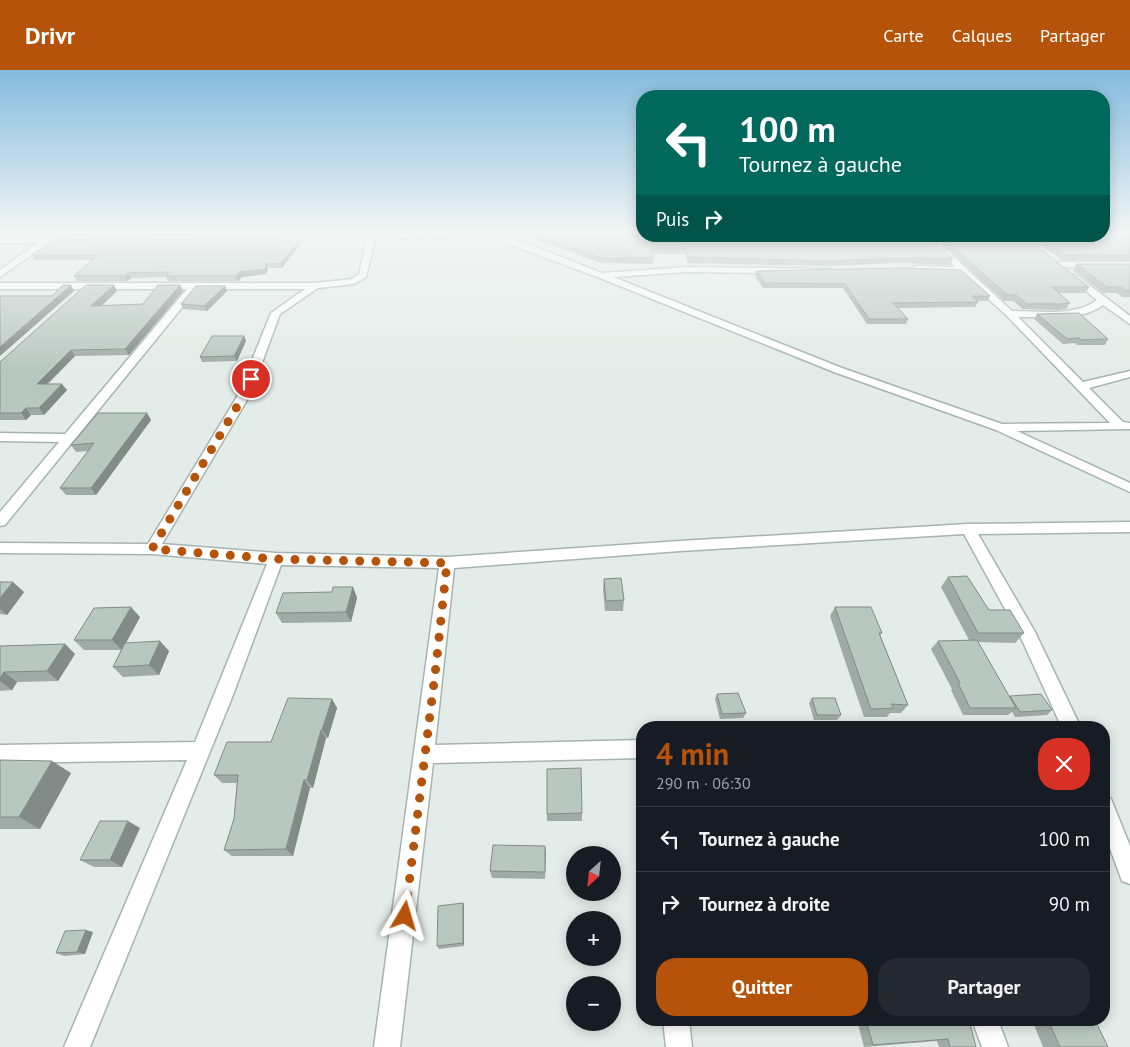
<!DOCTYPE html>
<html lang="fr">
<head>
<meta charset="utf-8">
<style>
	:root { --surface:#171b24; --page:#242831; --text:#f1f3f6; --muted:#9ea1a6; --line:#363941; --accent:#b45309 }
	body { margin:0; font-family:"PT Sans",sans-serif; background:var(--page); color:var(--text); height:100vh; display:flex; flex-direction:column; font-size:19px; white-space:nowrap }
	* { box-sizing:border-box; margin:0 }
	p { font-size:16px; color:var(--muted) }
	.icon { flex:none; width:28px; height:28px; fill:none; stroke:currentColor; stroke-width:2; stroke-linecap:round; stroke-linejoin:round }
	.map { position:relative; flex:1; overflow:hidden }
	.sheet { position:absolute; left:636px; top:651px; width:474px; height:305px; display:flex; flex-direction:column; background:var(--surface); border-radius:20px; box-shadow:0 2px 12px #0003 }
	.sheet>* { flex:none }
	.guide { position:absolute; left:636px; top:20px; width:474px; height:152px; border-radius:20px; box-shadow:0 2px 12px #0003; background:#00695c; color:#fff; overflow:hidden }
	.needle { width:32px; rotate:207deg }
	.controls { position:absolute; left:566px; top:776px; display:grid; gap:10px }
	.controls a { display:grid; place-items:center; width:55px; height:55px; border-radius:50%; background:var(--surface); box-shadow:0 2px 12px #0003; font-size:25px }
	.pin { position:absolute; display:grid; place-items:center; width:42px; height:42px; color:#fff; margin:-21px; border:2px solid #fff; border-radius:50%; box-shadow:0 1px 5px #0007 }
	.me { position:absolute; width:55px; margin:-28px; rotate:7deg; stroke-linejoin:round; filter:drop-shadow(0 0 4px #0008) }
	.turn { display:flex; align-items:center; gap:18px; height:105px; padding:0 20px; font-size:22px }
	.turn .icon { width:65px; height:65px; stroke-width:2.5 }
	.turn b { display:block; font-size:35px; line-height:42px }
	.then { display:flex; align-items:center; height:48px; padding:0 20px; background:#0003; gap:10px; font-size:19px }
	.round { display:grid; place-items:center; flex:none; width:52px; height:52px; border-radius:20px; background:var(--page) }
	.head { display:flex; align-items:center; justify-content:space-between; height:85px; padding:0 20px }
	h1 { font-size:30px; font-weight:800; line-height:38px; color:var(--accent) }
	.primary-button { display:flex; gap:10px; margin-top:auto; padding:10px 20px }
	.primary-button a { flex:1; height:58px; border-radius:20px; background:var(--accent); color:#fff; font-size:20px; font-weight:800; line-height:58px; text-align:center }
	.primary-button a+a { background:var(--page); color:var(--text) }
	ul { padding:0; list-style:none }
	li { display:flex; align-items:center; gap:15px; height:65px; padding:0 20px; border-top:1px solid var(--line) }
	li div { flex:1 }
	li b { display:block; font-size:19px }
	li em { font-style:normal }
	header { display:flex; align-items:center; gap:30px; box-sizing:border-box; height:70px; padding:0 25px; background:var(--accent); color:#fff }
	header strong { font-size:24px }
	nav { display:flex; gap:28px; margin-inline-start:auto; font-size:18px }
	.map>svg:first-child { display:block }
</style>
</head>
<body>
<header>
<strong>Drivr</strong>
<nav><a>Carte</a><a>Calques</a><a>Partager</a></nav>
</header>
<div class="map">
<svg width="1130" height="977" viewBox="0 0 1130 977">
	<rect width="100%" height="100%" fill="#e3ece8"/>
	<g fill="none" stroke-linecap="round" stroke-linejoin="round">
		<defs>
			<path id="minor" d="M374,164H502L602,203L688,197L831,199L832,201L828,204L688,202L613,207L842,298L1002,354L1110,353L1007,246L960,203L913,201V197L916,196L955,197L922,166H931L1012,241C1039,241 1075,247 1097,230L1069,207L1070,205H1076L1130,246V254L1103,235C1081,252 1045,246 1018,247L1083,312L1130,301V307L1089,318L1123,352L1130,353V359L1017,361L1130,413V422L996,360L834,302L600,208L490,167L375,169L366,207L354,214L318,218L280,244L250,325L162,474L276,483L447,487L680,471L968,454L1130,452V462L978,464L1035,562L1081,658H1062L1022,570L964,464L680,481L454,498L435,675L642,670V688L433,693L400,977H374L439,498L281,495L233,625L90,977H64L187,690L0,693V675L195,672L267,494L152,484L0,483V473L148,474L238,325L271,243L305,219H197L5,455L0,456V442L59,372L0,371V363L65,364L187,219H0V213H315L352,209L359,204L367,169L251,171L247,169L251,167Z
				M201,167H204V171L48,173L0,207V200L37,173H0V169Z
				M1058,192H1130V198L1055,197L1054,195Z
				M1104,726L1111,729L1130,776V814L1122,811L1104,762Z
				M663,950H689L692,977H666Z
				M972,950H998L1008,977H982Z"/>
		</defs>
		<use href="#minor" stroke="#a6b4af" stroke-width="3"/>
		<use href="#minor" fill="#fff" fill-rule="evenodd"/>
	</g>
	<path fill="#9faba6" d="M0,164H262L68,166L66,164Z
		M521,164H642L953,189L950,195L900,193L825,196L687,193L685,184H653V194L601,193Z
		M1130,164V191L1061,190L1029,166H1104Z
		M933,166H1024L1089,217L1086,223H1059L1070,233L1066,239L1057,240L1023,239L1013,231H1004Z
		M300,175L282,198H268L266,204L242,207L238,211H168L166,207L131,208L127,211H77L74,206L93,190H35L32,185Z
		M1076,194H1130V227H1122L1117,223H1103L1073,200Z
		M756,201L990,226L988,231H976L978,232L975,237L898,238L908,249L906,254H867L843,218H763L755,206Z
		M114,215L117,221L101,236L143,234L180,215L183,221L129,285L75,286L48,314L67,320L44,345H31L26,350H0V292Z
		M225,216L227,221L207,241L183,239L181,234Z
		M1037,244L1108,269L1105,275H1077L1075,273L1063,274L1034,249Z
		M244,266L246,271L237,291L202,292L200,287Z
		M147,343L151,350L96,425H66L60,418L88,381L76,382L71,375Z
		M948,507L989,540L1024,563L1015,573L978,572L1009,626L1052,640L1047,645L1015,647L1012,642L1008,645H963L951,620L952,619L931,579L938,571L969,570L941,517Z
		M604,509L624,530L623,541H605L603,519Z
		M0,512L24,522L7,545L0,544Z
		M353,517L357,528L351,552L282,553L276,543L332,522Z
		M835,537L882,563L880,565L908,635L901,643H890L887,647H864L830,546Z
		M140,547L126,573L169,581L159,605L123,607L113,597L121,580H84L74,570Z
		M65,574L75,584L58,611L17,612L12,620L0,621V576Z
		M717,624L746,643L743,648L720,649L715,629Z
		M812,628L841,645L837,650H814L809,633Z
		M332,629L337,638L328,668H326L313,718H310L293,786H232L224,780L234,749L237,713H222L214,705L271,672Z
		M0,690L71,703L40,759H0Z
		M582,743V751H547V744Z
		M140,758L122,797H94L80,790Z
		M545,776V809L492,808L490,801Z
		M463,833L464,836V876L439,879L437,876Z
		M93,862L85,884L64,886L56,883Z
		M857,950H969L976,977H939L937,971L864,977Z
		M1032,950H1095L1108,977H1043Z"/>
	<path fill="#828b87" d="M0,164H9V165L0,167Z
		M299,171L300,175L282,198L281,193Z
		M266,194L268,198L266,204L242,207L238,211L236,206L240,202Z
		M128,203L131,208L127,211L125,206Z
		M71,215L74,221L0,286V277Z
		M114,215L117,221L95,242L91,236Z
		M180,215L183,221L129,285L125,279Z
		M225,216L227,221L207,241L204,236Z
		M244,266L246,271L237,291L234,286Z
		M71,280L75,286L41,320L37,314Z
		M62,314L67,320L44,345L39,338Z
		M26,338L31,345L26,350L21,343Z
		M147,343L151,350L96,425L91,418Z
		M13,512L24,522L7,545L0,539V528Z
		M353,517L357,528L351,552L346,542Z
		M131,537L140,547L122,580L112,570Z
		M160,571L169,581L159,605L149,595Z
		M65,574L75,584L58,611L47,601Z
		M4,602L17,612L12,620L0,611V608Z
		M332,629L337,638L328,668L322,660Z
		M321,660L326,668L313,718L307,710Z
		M52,691L71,703L40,759L19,747Z
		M304,710L310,718L293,786L286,779Z
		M128,751L140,758L122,797L110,790Z
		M545,776L546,783L545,809Z
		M463,833L464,836V876L463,873Z
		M86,860L93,862L85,884L77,882Z"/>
	<path fill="#b9c7c1" stroke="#828b87" d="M536,164H642V166H928L953,189L902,188L827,191L688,187L686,178H651L653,188H601Z
		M1104,164H1130V185H1064L1039,166H1104Z
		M941,166H1024L1089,217H1052L1070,233L1060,234H1027L1016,225H1007Z
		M259,168L299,171L281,193L266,194L265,199L240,202L236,206H166L169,202L128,203L125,206H74L98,185H32L54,170Z
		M1076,194H1130V221H1126L1121,217H1107Z
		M902,198L961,200L990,226H972L978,232L893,233L908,249H869L845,214L765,213L756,201Z
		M63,215H71L0,277V226H52Z
		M86,215H114L91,236L143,234L158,215H180L125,279L71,280L37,314H62L39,338H26L21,343H0V292Z
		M196,216H225L204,236L181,234Z
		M1079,243L1108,269L1081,270L1079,268L1067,269L1037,244Z
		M212,266H244L234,286L200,287Z
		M98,343H147L91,418H60L94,373L71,375Z
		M967,506L989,540H1010L1024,563H978L948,507Z
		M621,508L624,530L606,531L604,509Z
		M0,512H13L0,528Z
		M333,517H353L346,542L276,543L283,523L332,522Z
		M131,537L112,570H74L94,538Z
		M835,537H871L882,563H879L908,635L891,634L894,638L871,639Z
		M977,570L1016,638H970L958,613H960L938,571Z
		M160,571L149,595L113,597L125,573Z
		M65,574L47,601L4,602L0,608V576Z
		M738,623L746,643L722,644L717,624Z
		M1041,624L1052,640L1020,642L1010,626Z
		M288,628L332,629L322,660H321L307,710H304L286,779L224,780L234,749L238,705H214L227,672H271Z
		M812,628H835L841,645H817Z
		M0,690L52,691L19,747H0Z
		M581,698L582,743L547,744V699Z
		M100,751H128L110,790H80Z
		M493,775L545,776V802L490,801Z
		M463,833V873L437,876L438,836Z
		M86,860L77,882L56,883L65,861Z
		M866,950H969L976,977H950L948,969L873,975Z
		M1048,950H1095L1108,977H1060Z"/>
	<linearGradient id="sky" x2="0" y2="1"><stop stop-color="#84bbde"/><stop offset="0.54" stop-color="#f2f6f5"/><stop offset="1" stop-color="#f2f6f5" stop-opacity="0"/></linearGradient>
	<rect width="1130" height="301" fill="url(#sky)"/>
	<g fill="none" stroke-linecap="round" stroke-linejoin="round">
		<path stroke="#b45309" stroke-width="9" stroke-dasharray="0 16.2" d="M251,309L244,325L152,479L276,489L447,493L436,596L405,846"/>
	</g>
</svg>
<div class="controls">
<a><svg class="needle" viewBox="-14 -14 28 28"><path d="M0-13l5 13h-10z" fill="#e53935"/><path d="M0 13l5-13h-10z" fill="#9ea1a6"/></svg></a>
<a>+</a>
<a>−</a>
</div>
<div class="pin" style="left:251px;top:309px;background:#d93025"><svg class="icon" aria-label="arrive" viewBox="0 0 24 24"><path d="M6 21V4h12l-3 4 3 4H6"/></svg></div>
<svg class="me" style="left:405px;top:846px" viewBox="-20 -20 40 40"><path d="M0-17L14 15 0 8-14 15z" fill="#b45309" stroke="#fff" stroke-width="4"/></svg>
<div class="guide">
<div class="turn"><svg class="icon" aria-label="left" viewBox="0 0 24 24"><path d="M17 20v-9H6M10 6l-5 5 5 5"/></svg><div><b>100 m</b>Tournez à gauche</div></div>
<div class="then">Puis<svg class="icon" aria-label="right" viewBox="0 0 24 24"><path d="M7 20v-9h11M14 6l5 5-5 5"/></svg></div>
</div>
<section class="sheet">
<div class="head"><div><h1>4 min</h1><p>290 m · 06:30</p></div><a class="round" style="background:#d93025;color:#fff"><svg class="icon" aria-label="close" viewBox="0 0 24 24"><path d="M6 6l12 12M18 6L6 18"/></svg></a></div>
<ul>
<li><svg class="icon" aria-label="left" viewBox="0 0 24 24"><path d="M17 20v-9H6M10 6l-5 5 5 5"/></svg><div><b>Tournez à gauche</b></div><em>100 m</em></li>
<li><svg class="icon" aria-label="right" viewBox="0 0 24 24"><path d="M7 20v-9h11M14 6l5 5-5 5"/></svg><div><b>Tournez à droite</b></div><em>90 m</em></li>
</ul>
<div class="primary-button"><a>Quitter</a><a>Partager</a></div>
</section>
</div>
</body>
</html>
